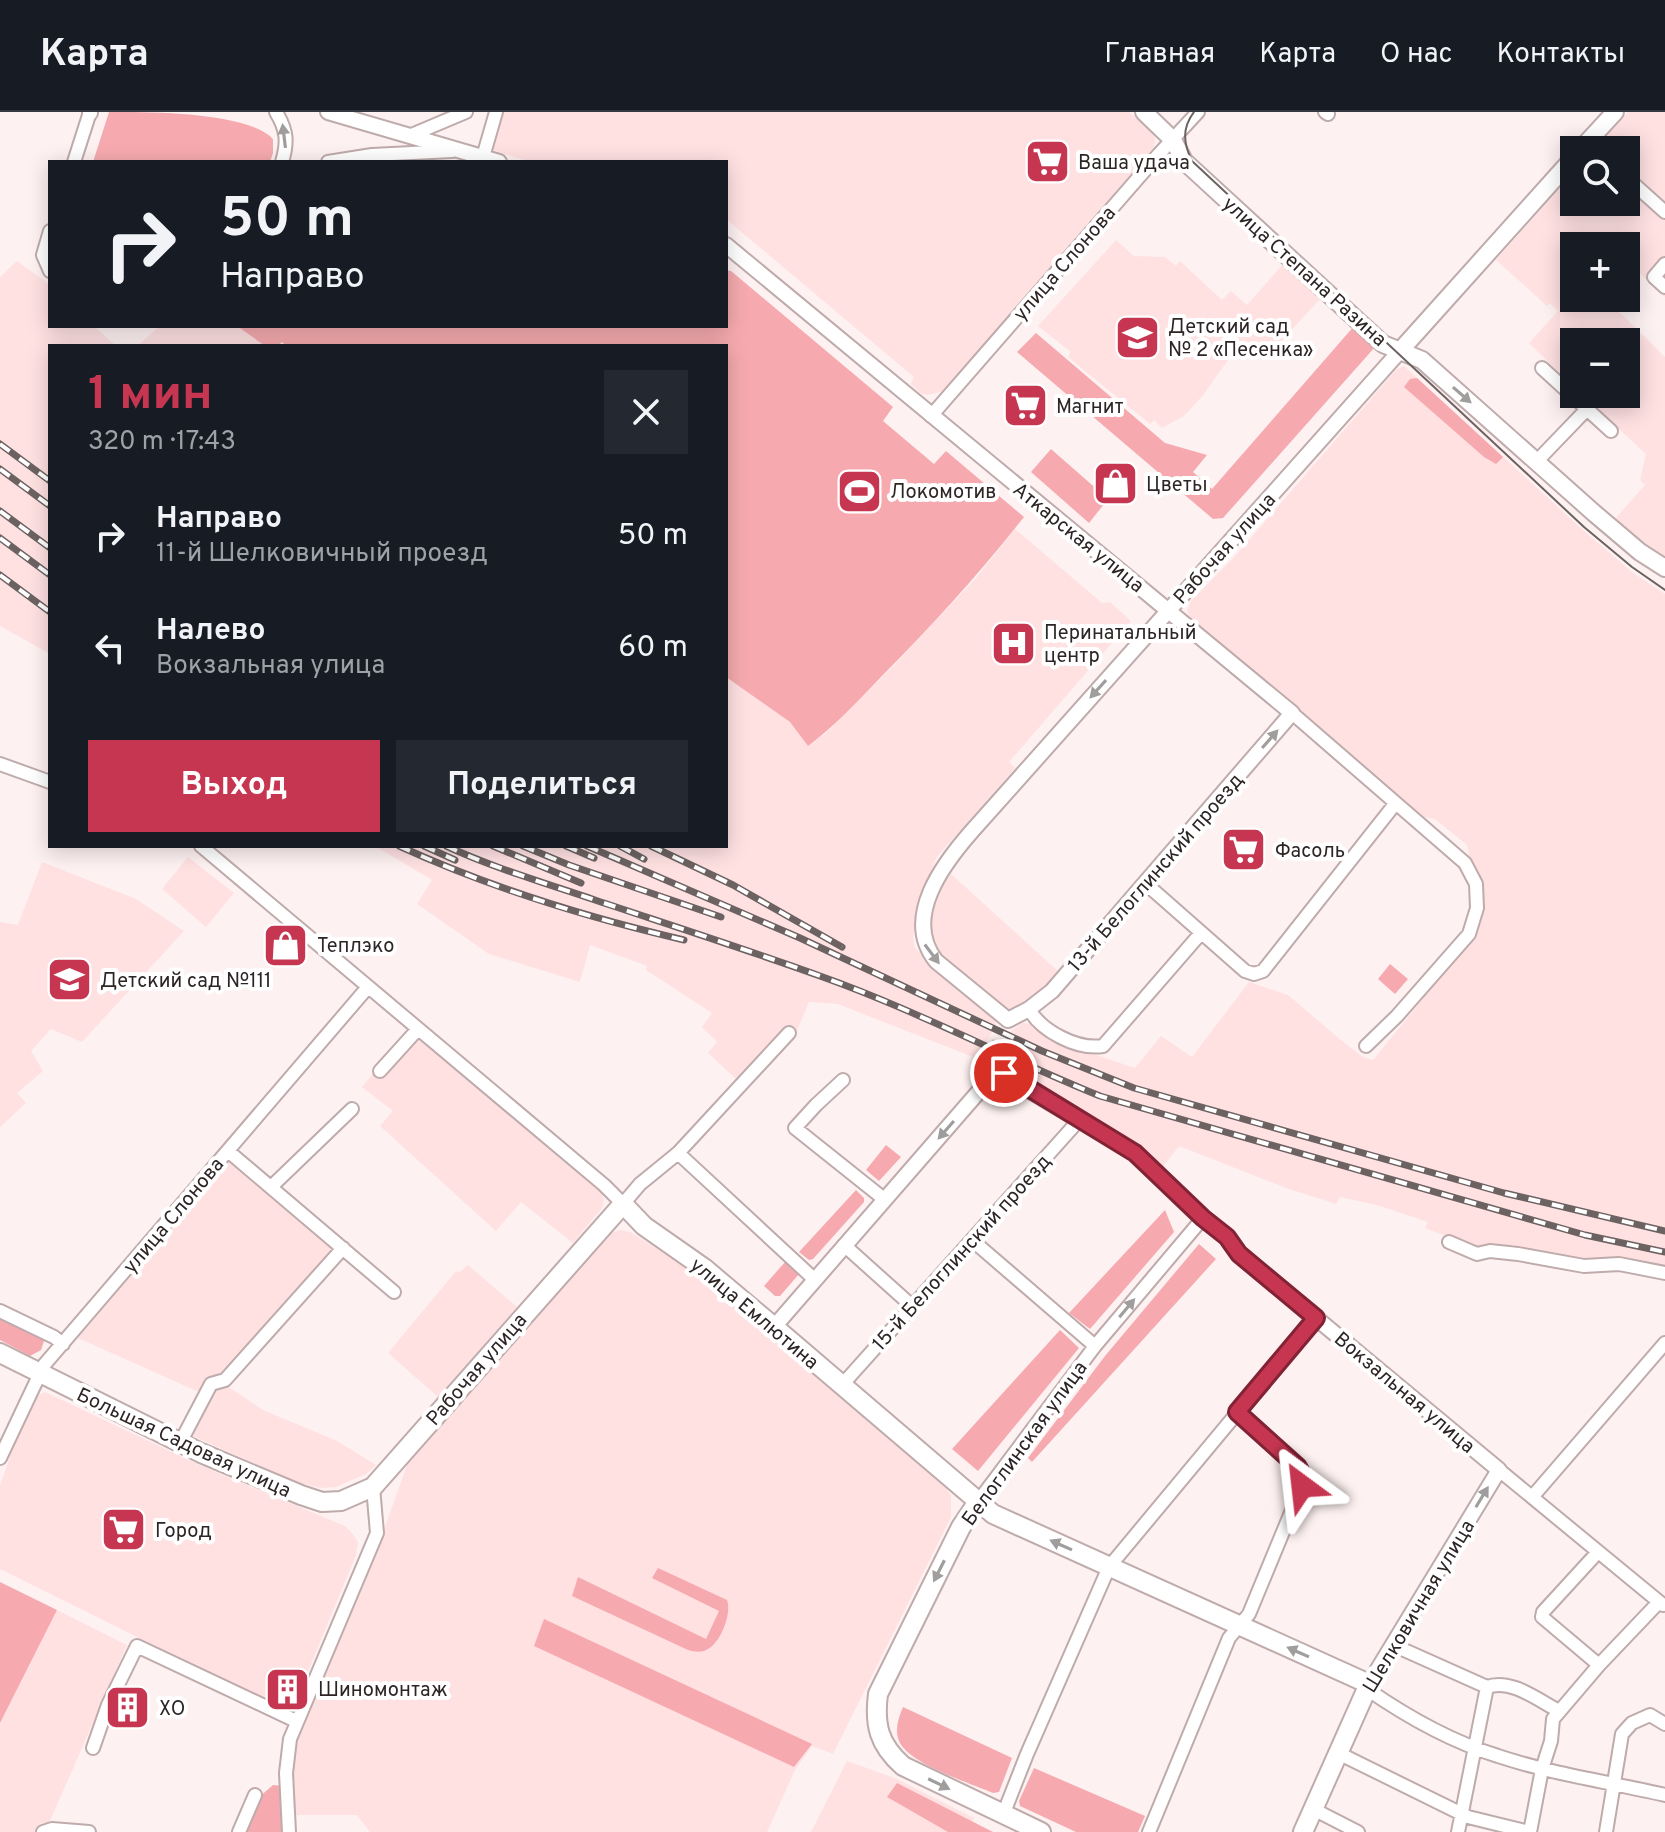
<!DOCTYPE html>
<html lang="ru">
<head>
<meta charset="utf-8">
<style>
	:root { --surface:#171b24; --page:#242831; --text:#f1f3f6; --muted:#9ea1a6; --line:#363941; --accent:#c63651 }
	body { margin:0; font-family:Overpass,sans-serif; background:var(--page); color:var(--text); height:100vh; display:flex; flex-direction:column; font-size:30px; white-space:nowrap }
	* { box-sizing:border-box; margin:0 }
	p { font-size:26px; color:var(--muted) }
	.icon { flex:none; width:44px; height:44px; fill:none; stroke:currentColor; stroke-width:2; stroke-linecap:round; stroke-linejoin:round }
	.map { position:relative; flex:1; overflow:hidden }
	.details { position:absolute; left:48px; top:232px; width:680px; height:504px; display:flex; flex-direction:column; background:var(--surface); border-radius:0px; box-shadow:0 4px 20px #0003 }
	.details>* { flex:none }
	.top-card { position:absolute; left:48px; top:48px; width:680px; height:168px; border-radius:0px; box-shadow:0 4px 20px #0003; background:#171b24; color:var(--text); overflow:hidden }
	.buttons { position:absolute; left:1560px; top:24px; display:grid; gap:16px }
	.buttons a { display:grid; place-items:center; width:80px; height:80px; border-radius:0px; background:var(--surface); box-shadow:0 4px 20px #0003; font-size:40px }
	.pin { position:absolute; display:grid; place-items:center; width:68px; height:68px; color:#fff; margin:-34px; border:4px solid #fff; border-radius:50%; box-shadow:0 2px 8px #0007 }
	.me { position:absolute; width:88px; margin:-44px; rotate:330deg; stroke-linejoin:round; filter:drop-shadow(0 0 6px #0008) }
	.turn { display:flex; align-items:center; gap:28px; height:168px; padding:0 40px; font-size:36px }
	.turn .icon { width:104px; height:104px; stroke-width:2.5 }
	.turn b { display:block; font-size:56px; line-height:68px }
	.round { display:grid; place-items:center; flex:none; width:84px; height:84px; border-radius:0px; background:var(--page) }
	.head { display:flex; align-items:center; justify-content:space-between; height:136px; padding:0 40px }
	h1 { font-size:48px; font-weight:700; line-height:60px; color:var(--accent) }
	.action { display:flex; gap:16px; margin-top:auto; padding:16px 40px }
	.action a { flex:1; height:92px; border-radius:0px; background:var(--accent); color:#fff; font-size:32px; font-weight:700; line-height:92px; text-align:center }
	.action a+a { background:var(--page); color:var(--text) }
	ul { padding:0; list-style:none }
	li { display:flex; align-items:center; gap:24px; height:112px; padding:0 40px }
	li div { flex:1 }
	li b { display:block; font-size:30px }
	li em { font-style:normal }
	header { display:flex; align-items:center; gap:48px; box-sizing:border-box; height:112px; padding:0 40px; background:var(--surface); border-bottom:2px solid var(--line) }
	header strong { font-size:38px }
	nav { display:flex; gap:44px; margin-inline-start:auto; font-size:28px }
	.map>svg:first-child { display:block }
</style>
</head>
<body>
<header>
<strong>Карта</strong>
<nav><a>Главная</a><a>Карта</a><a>О нас</a><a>Контакты</a></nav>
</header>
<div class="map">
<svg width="1665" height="1720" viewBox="0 0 1665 1720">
	<rect width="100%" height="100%" fill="#fef1f1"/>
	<path fill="#ffe1e2" d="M497,0H1129L1153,21L1155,28L1154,35L943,279L928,283L920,281L911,272L914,265L726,107V50H531L495,39L490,33Z
		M1628,0H1665V185L1636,158L1626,169V134H1574V186H1611L1608,189L1665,245V447L1615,407L1645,373L1640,368L1646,342L1581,282H1626V230H1574V275L1529,231L1558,199L1550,191L1547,194L1496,148L1574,60V90H1626V38H1594Z
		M1116,128L1134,144L1165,145L1176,154L1180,149L1222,188L1231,179L1247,193L1286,149L1324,183L1269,242L1259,234L1247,248L1235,238L1204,282L1184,304L1162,316L1154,308L1150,312L1068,245L1071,240L1038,214Z
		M17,149L50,173V214H94L116,234H50V542L0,514V165Z
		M160,214H237L265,234H137Z
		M1404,254L1583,418L1632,460L1665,482V1156L1586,1150L1513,1133L1504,1136L1479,1137L1425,1116L1428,1110L1380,1094L1340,1085L1336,1092L1286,1076L1179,1034L1162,1056L1141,1037L1001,953L1000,948L1011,919L1023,911L1030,912L1075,936L1135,956L1161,924L1192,945L1249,870L1288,883L1342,929L1363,945L1373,948L1422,888L1439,859L1476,821L1483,797L1482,771L1471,752L1467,733L1435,707L1418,704L1190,507L1187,498L1191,489L1236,443L1396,258Z
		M1015,417L1102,491L1110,490L1131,509L1009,650L1015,656L936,746L918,801L913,825L915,836L931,852L992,901L996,913L980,941L973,945L838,892L809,890L794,926L782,920L738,969L708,941L717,930L702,915L712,901L646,858L647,854L590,833L580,870L489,842L417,792L432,768L375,734H726V565L790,610L809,633L826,621L896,551L976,466Z
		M188,745L234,781L206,815L162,777Z
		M42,750L136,787L184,819L82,930L51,917L31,939L43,959L17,981L26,991L0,1015V810L18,813Z
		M951,762L1060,861L1038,884L1016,897L1009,899L1000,894L941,845L934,836L931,823V807L941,777Z
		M409,919L600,1078L604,1088L602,1096L573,1131L521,1090L496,1119L380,1014L393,999L362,975Z
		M235,1041L341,1130L224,1272L263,1298L337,1329L376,1353L366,1362L336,1375L321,1376L299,1371L193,1324L190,1319L201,1281L78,1226Z
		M620,1118L630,1120L703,1166L939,1366L951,1384V1405L833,1642L812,1634L795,1658L767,1720H370L357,1703H295L292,1650L294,1629L369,1460L407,1353L419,1332L605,1123Z
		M468,1153L517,1195L438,1285L388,1241L456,1159L460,1160Z
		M45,1280L199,1353L345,1414L352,1421L358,1430L356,1443L295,1591L282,1595L274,1593L0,1457V1374L18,1322L37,1284Z
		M57,1498L127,1533L49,1711H41L37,1720H0V1611Z
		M847,1649L897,1667L974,1706L968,1720H811Z"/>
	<path fill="#f6aaaf" d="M109,0C152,0 247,0 273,27V41L270,50H93Z
		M726,158L731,159L893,295L883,309L934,352L946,339L1024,405C979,462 931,515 880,566C857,590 835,614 808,634L790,610L726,565V234H286L282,230L278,234H265L237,214H726Z
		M1355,213L1375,235L1223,406L1213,407L1017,240L1036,221L1165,331L1207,343L1193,360L1212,377Z
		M1417,266L1503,345L1496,352L1484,345L1404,275L1410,267Z
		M1051,337L1108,387L1089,411L1031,360Z
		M1390,852L1408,867L1395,882L1378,867Z
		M886,1033L901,1045L879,1069L866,1058Z
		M856,1078L864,1086V1090L813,1147L809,1148L799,1140Z
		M1165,1098L1174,1120L1090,1217L1069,1201Z
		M1199,1132L1216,1147L1032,1350L1028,1346L1105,1244Z
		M785,1150L799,1162L780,1184H775L764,1174Z
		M0,1206L41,1224L44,1229L41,1238L30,1244L0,1228Z
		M1060,1218L1079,1236L978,1359L952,1337Z
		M658,1456L727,1488C732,1501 721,1530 708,1537C701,1541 696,1540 688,1538L572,1484L578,1465L706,1527L719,1499L652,1466Z
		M0,1470L57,1498L0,1611Z
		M544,1507L812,1632L794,1655L534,1534Z
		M903,1595L1012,1646L999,1680L993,1681C970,1671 912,1653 900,1631C894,1619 898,1607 903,1595Z
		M1034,1656L1145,1704L1138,1720H1076L1020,1694L1019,1689Z
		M897,1671L993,1720H948L887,1685Z
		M273,1673L283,1674L284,1720H244L258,1686Z"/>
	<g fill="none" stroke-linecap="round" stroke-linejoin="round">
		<path stroke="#d4c8c8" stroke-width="14" stroke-dasharray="14 7" stroke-linecap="butt" d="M993,943L1005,918"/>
		<defs>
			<path id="minor" d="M276,0C287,18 288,30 282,50
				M1325,0L1328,2
				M409,24L466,0
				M483,45L496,0
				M74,50L90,0
				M328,50L372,43L452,39
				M1626,65L1665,100
				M50,119L43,143L50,159
				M1665,152L1654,165L1665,175
				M1542,256L1611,319
				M931,304L1159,42L1198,0
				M1537,349L1587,297
				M1292,601L1465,751L1476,772L1477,796L1469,822L1397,904L1366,934
				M0,652L50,670
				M201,734L604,1073L623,1092L640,1072L678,1041L789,921
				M1145,771L1245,859L1254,862L1263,859L1395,692
				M1029,897C1041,919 1077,938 1103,934L1201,821
				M380,959L418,917
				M843,968L816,993L795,1016L884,1087
				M228,1039L394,1180
				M678,1041L814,1167
				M271,1075L352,997
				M972,1128L1095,1234
				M1449,1130L1477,1142L1490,1139L1518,1142L1584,1154L1619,1152L1665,1161
				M844,1133L912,1194
				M0,1199L54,1225L63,1232
				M842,1273L1080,1007
				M180,1331L211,1272L225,1268L343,1136
				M0,1346L44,1253L368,875
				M1499,1358L1663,1493
				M1533,1384L1665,1231
				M977,1391L1095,1234L1203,1106
				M1598,1440L1543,1500L1542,1505L1599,1553
				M1393,1533L1487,1575C1511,1566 1538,1588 1559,1599
				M1367,1577C1406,1604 1452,1630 1498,1644C1552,1662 1609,1670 1665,1683
				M93,1636L108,1593L137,1534L296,1609
				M1338,1641L1468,1705L1529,1720
				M1313,1697L1358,1720
				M1003,1703L1027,1642L1109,1455L1316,1206
				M43,1720L52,1717L89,1720
				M239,1720L255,1683
				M289,1720L286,1661L290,1627L377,1421L373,1375
				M1149,1720L1229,1526L1249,1502L1302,1374L1303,1364L1298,1355L1237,1300
				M1458,1720L1487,1575
				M1530,1720L1542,1657L1551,1629L1553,1607L1599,1553L1659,1490
				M1606,1720L1622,1622L1632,1611L1650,1603L1665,1612"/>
			<path id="tertiary" d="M328,0L499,50
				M90,1V0
				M726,133L1292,601L1052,879L1029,897L1008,908
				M1008,908L936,849C902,806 943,752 972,719L1399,240
				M990,955L1135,1041L1203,1106L1227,1125L1239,1142L1499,1358L1369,1572
				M774,1215L981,977L988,966L993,943"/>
			<path id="secondary" d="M1144,0L1173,28L1184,49L1383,232L1422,248L1594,401L1640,440L1665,456
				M1580,38L1615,0
				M1399,240L1574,45"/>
			<path id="primary" d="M0,1241L201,1341L301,1383L322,1390L341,1389L373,1375L623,1092L644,1114L704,1156L774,1215L993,1402L1369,1572L1303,1720
				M977,1391L961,1415L878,1582C874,1613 879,1633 903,1654L1041,1720"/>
		</defs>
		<use href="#minor" stroke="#bfabab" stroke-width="16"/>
		<use href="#tertiary" stroke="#bfabab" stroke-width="18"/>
		<use href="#secondary" stroke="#bfabab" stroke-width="20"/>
		<use href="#primary" stroke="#bfabab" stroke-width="22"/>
		<use href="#minor" stroke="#fff" stroke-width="12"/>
		<use href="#tertiary" stroke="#fff" stroke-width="14"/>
		<use href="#secondary" stroke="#fff" stroke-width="16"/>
		<use href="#primary" stroke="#fff" stroke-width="18"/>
		<path stroke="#6c6262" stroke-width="2" d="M1194,0C1182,16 1183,31 1192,49L1584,415L1632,455L1665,478"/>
		<defs>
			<path id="rail" d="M0,332L50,369
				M0,357L50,394
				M0,399L50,436
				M0,426L50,463
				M0,463L50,500
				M399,734C491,776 585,805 684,828
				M424,734L455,748
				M446,734C494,756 545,771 595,788C670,813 745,837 820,864C916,898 1006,946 1100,984L1585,1123L1665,1140
				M493,734L581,771
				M523,734L569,753L721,805
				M566,734L594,746
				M587,734L800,826L1042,939L1134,976L1504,1081L1665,1119
				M620,734L644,747
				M651,734L733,773L842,835"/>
		</defs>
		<use href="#rail" stroke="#6c6262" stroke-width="7"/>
		<use href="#rail" stroke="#fff" stroke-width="4" stroke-dasharray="12" stroke-linecap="butt"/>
	</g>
	<defs><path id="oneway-solid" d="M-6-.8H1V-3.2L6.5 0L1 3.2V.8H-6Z" transform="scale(2)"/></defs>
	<g fill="#a09d9d">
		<use href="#oneway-solid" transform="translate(284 24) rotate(-97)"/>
		<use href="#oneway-solid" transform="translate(1462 283) rotate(41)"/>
		<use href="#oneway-solid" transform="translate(1098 577) rotate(132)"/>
		<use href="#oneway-solid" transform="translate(1270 627) rotate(-49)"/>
		<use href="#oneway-solid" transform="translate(932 842) rotate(53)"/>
		<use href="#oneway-solid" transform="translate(946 1018) rotate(131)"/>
		<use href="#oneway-solid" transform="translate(1127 1196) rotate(-50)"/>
		<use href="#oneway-solid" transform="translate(1482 1385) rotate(-59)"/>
		<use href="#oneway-solid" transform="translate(1061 1433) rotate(-156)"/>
		<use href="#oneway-solid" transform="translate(939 1459) rotate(117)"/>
		<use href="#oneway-solid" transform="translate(1298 1540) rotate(-156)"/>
		<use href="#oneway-solid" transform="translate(939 1672) rotate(26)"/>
	</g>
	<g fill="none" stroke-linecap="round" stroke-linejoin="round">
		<defs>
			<path id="route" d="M1004,961L1135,1041L1203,1106L1227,1125L1239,1142L1316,1206L1237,1300L1298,1355L1303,1364L1302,1374"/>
		</defs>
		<use href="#route" stroke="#812335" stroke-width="20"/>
		<use href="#route" stroke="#c63651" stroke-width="14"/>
	</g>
	<defs>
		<symbol id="supermarket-square" viewBox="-11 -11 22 22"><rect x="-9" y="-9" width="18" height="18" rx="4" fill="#c63651" stroke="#fff"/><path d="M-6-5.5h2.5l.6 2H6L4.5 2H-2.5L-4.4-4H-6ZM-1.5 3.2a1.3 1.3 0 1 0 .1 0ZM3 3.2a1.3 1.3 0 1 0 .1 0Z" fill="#fff"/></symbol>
		<symbol id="school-square" viewBox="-11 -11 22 22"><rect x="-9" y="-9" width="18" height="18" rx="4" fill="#c63651" stroke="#fff"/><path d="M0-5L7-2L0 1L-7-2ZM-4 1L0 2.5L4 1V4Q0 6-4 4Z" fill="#fff"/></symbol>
		<symbol id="shop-square" viewBox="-11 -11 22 22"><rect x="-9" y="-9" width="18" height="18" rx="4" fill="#c63651" stroke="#fff"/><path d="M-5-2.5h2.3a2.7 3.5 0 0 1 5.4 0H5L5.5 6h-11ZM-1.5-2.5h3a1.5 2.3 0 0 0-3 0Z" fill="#fff"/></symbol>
		<symbol id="stadium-square" viewBox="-11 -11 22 22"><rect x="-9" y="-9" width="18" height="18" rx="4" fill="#c63651" stroke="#fff"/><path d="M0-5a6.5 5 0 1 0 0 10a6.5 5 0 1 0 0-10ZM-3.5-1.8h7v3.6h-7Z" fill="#fff"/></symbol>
		<symbol id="hospital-square" viewBox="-11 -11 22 22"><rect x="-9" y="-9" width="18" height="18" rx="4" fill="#c63651" stroke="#fff"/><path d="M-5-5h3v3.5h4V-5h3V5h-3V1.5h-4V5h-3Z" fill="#fff"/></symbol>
		<symbol id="building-square" viewBox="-11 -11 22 22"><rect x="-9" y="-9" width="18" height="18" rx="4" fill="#c63651" stroke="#fff"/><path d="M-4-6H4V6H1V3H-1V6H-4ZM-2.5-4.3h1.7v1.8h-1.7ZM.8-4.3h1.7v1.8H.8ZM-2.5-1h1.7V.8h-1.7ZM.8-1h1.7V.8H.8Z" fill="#fff"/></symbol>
	</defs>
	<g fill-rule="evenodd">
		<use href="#supermarket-square" x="1022" y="24" width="51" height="51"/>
		<use href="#school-square" x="1112" y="200" width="51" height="51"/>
		<use href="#supermarket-square" x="1000" y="268" width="51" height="51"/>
		<use href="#shop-square" x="1090" y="346" width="51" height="51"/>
		<use href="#stadium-square" x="834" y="354" width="51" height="51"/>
		<use href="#hospital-square" x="988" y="506" width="51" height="51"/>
		<use href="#supermarket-square" x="1218" y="712" width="51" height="51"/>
		<use href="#shop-square" x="260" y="808" width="51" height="51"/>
		<use href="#school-square" x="44" y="842" width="51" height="51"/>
		<use href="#supermarket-square" x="98" y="1392" width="51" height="51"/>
		<use href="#building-square" x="262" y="1552" width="51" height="51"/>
		<use href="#building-square" x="102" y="1570" width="51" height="51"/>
	</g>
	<g text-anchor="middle" stroke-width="8" stroke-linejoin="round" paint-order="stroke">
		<g font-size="20" fill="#2d2525" stroke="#fff" text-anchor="start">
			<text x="1078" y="57">Ваша удача</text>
			<text x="1168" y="221">Детский сад<tspan x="1168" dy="23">№ 2 «Песенка»</tspan></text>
			<text x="1056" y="301">Магнит</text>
			<text x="1146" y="379">Цветы</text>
			<text x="890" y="386">Локомотив</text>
			<text x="1044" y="527">Перинатальный<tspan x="1044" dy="23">центр</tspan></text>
			<text x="1275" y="745">Фасоль</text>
			<text x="317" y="840">Теплэко</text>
			<text x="100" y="875">Детский сад №111</text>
			<text x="155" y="1425">Город</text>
			<text x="318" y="1584">Шиномонтаж</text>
			<text x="159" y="1603">ХО</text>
		</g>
		<g font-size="20" fill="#2d2525" stroke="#fff">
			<text transform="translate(1064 151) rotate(-49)" y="7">улица Слонова</text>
			<text transform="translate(1305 159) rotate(42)" y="7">улица Степана Разина</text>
			<text transform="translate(1079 425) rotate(39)" y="7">Аткарская улица</text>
			<text transform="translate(1224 436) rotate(-48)" y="7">Рабочая улица</text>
			<text transform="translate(1155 760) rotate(-49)" y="7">13-й Белоглинский проезд</text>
			<text transform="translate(173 1103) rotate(-50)" y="7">улица Слонова</text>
			<text transform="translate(961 1140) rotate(-48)" y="7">15-й Белоглинский проезд</text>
			<text transform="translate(755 1201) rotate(40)" y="7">улица Емлютина</text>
			<text transform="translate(476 1257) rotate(-49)" y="7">Рабочая улица</text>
			<text transform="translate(1405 1280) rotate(40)" y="7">Вокзальная улица</text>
			<text transform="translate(184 1330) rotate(25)" y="7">Большая Садовая улица</text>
			<text transform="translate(1024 1331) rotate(-54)" y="7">Белоглинская улица</text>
			<text transform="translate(1418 1494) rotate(-59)" y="7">Шелковичная улица</text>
		</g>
	</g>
</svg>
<div class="buttons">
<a><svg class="icon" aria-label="search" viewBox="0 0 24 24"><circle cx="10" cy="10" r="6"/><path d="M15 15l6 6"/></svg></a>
<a>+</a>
<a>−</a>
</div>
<div class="pin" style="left:1004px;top:961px;background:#d93025"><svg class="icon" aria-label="arrive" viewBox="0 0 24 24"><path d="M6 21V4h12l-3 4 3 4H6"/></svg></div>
<svg class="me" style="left:1302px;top:1374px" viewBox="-20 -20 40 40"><path d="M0-17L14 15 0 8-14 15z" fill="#c63651" stroke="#fff" stroke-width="4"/></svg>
<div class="top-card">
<div class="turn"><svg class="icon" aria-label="right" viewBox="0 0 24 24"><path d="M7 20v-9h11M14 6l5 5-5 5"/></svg><div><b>50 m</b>Направо</div></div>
</div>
<section class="details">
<div class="head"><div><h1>1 мин</h1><p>320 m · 17:43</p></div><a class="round"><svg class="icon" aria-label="close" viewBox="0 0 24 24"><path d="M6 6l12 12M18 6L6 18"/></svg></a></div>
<ul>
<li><svg class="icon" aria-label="right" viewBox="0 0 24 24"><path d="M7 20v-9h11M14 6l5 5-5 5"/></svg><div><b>Направо</b><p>11-й Шелковичный проезд</p></div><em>50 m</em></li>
<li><svg class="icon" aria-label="left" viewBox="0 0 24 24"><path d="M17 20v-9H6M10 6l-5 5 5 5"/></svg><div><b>Налево</b><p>Вокзальная улица</p></div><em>60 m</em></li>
</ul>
<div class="action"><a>Выход</a><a>Поделиться</a></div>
</section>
</div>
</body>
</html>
